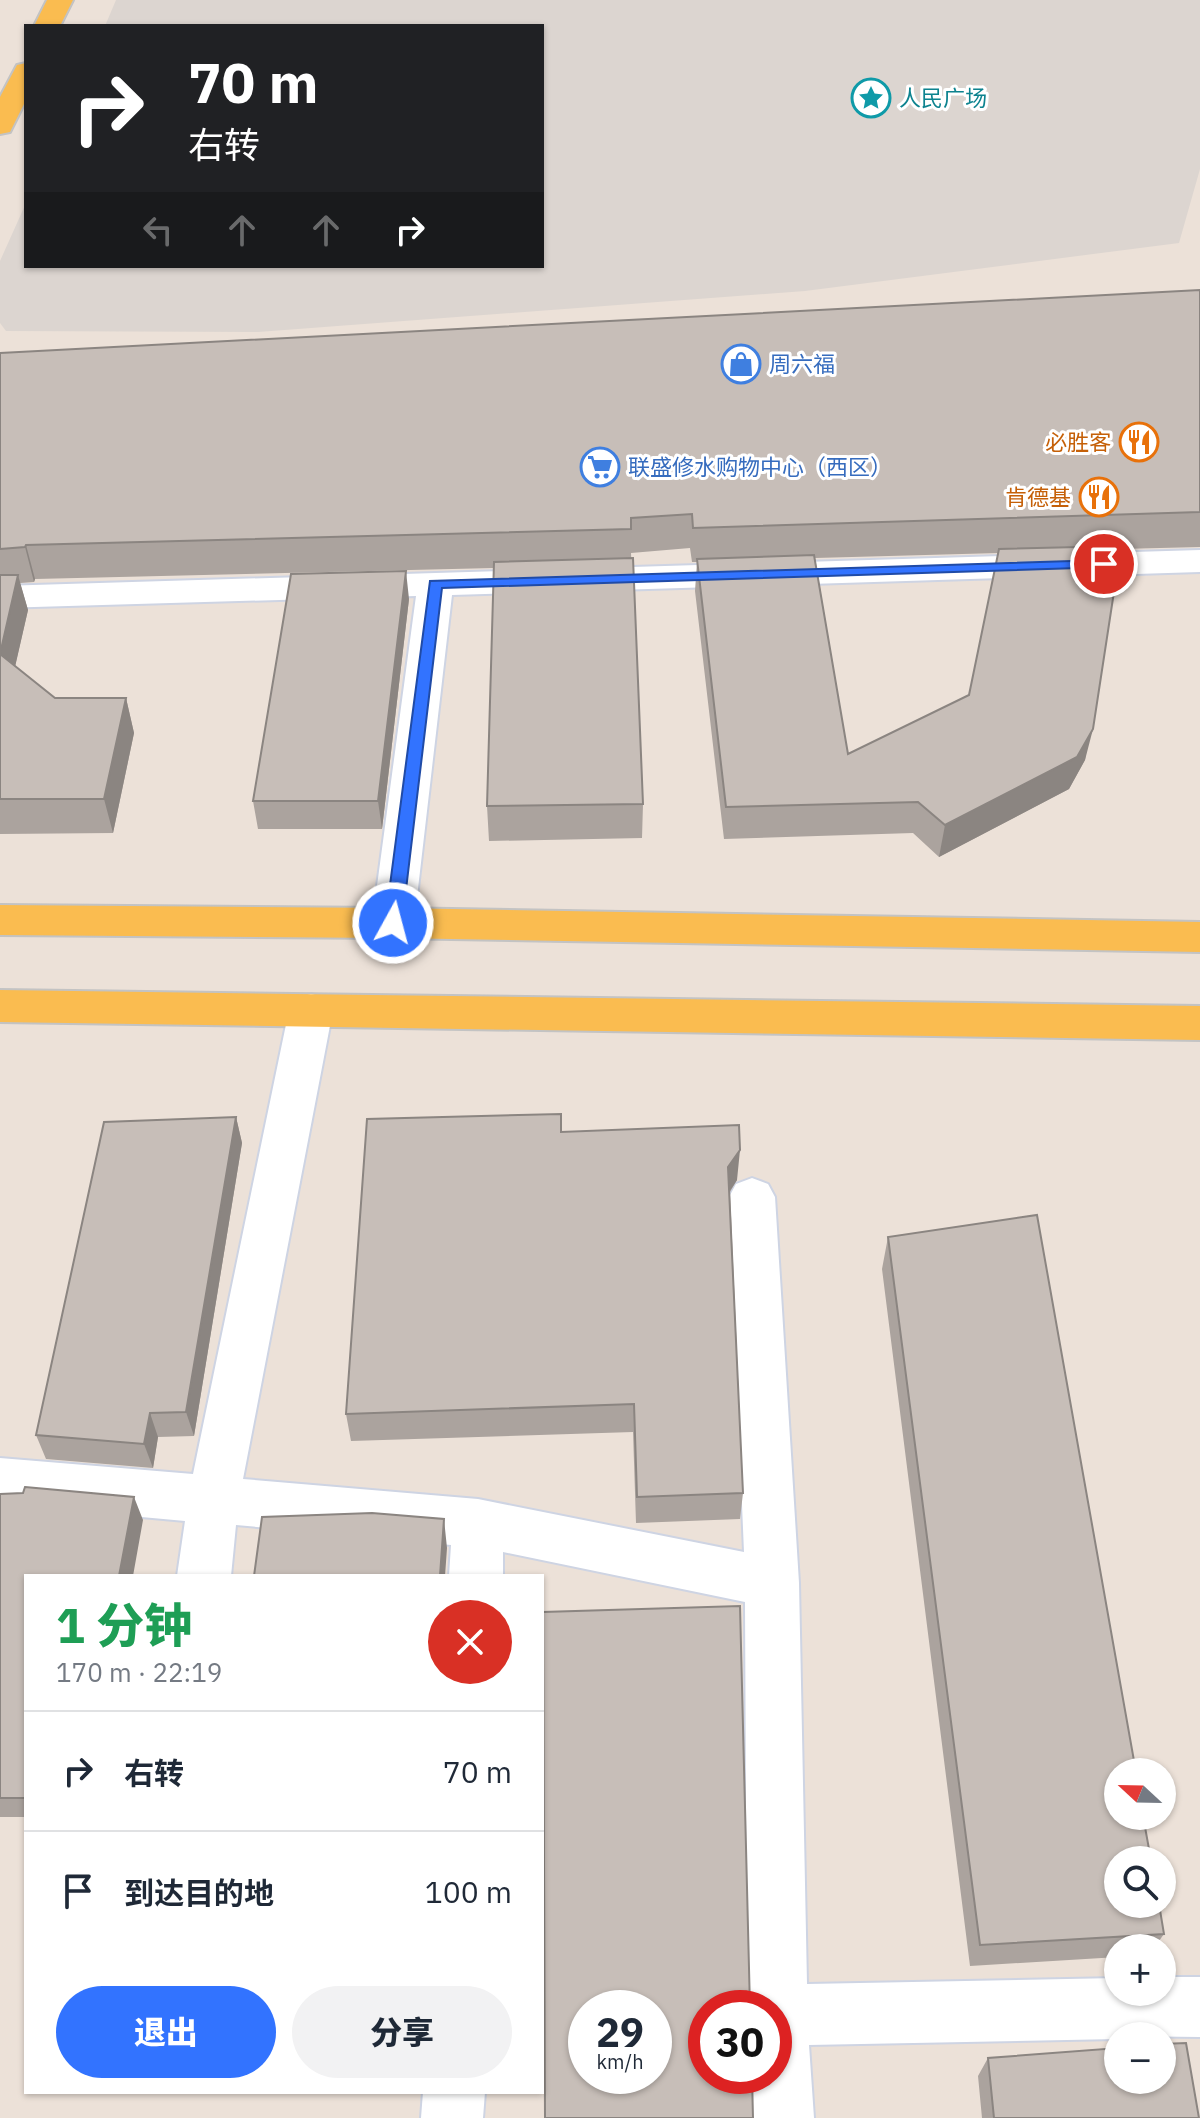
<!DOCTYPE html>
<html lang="zh">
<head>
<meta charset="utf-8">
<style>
	:root { --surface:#fff; --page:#f2f2f3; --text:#1f2937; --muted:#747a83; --line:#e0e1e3; --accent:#3273ff }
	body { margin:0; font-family:"IBM Plex Sans","Noto Sans SC",sans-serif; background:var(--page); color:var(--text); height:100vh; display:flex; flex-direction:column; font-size:30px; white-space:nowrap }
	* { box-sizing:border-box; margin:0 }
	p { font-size:26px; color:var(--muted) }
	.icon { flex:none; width:44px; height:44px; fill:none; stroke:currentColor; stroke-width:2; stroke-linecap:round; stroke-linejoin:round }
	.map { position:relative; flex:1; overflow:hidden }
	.drawer { position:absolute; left:24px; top:1574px; width:520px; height:520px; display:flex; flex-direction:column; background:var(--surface); border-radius:0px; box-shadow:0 2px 6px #0004 }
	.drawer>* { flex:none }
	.guide { position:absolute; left:24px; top:24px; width:520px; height:244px; border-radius:0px; box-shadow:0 2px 6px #0004; background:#202124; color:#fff; overflow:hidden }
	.needle { width:52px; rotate:292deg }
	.tools { position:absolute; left:1104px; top:1758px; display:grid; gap:16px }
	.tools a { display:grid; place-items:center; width:72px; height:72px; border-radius:50%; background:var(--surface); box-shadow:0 2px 6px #0004; font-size:40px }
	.speed { position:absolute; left:568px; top:1990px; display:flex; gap:16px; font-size:40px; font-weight:700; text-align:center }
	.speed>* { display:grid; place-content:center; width:104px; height:104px; border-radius:50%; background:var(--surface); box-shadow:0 2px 6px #0004; line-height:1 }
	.speed small { font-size:20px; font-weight:400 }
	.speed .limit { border:12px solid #d22; background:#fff; color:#111 }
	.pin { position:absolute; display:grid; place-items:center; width:68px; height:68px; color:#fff; margin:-34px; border:4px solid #fff; border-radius:50%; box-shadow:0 2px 8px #0007 }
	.me { position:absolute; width:88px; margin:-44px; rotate:7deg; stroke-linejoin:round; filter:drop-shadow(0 0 6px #0008) }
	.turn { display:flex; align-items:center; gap:28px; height:168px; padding:0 32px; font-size:36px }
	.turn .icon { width:104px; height:104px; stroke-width:2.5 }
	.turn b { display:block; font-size:56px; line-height:68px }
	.lanes { display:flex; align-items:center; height:76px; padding:0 32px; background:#0003; justify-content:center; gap:40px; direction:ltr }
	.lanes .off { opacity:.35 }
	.round { display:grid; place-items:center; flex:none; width:84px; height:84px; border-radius:42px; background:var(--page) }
	.overview { display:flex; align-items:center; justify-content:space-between; height:136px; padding:0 32px }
	h1 { font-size:48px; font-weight:800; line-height:60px; color:#1e9e55 }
	.primary-button { display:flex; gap:16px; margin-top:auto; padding:16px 32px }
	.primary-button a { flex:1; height:92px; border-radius:48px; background:var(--accent); color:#fff; font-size:32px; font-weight:800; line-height:92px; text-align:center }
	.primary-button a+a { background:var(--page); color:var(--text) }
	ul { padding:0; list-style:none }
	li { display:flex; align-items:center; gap:24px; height:120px; padding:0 32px; border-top:2px solid var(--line) }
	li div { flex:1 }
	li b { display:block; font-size:30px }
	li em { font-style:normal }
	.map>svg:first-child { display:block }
</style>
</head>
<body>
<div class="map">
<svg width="1200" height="2118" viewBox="0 0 1200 2118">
	<rect width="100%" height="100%" fill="#ece1d8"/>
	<path fill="#dcd5d0" d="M116,0H1200V169L1179,243L805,291L258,332L6,331L0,323V261L26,203V266H542V26H105Z"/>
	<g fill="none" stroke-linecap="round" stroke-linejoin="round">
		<defs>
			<path id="minor" d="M1200,550V572L452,595L414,923L408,934L393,938L378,934L372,923L416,596L0,608V586Z
				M311,994L326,998L333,1010L243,1479L478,1499L744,1552L729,1197L736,1184L752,1178L768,1184L775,1197L799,1583L807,1984L1118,1978V1992H1162V1977H1200V2037L1118,2036V2039L809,2045L814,2118H752L750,2076H774V2008H747L745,1602L503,1552V1576H449L451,1545L236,1525L231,1576H177L185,1521L0,1504V1458L193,1474L289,1010L296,998Z
				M423,2092H485L483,2118H421Z"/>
			<path id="major" d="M47,0H73L60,26H34Z
				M26,63V100L10,132L0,134V97L17,65Z
				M0,905L393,908L1200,922V952L393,938L0,935Z
				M0,990L1200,1006V1040L0,1022Z"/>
		</defs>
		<use href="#minor" stroke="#ced4e3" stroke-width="4"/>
		<use href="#major" stroke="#c3c3c3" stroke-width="4"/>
		<use href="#minor" fill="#fff" fill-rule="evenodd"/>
		<use href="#major" fill="#fabc50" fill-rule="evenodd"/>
	</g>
	<path fill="#aba39e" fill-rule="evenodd" d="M1200,290V547L1120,549L1085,760L1069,789L939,857L913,833L724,839L695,591L697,562H692L690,548L631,553L643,804L642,838L489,841L487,806L494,568L35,579L34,582L20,583L28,610L15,666L55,698H126L134,733L113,833L0,834V353ZM999,553L969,695L848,754L815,558Z
		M409,599L382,829H258L253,801Z
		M236,1117L242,1143L194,1436L158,1437L153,1468L46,1459L36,1435Z
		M561,1132L737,1180L730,1192L743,1493L740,1519L636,1523L633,1432L351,1441L346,1414Z
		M888,1237L1164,1934L1154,1948H1118V1957L970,1966L882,1269Z
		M23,1493L143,1520L26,1576V1817H0V1494Z
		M988,2058L1199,2118H982L978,2076Z"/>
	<path fill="#8b8581" d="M26,545L35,579L34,582L25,547Z
		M406,571L409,599L382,829L378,801Z
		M18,575L28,610L10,689L0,654Z
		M126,698L134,733L113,833L104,799Z
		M1093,729L1085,760L1069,789L939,857L945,825Z
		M236,1117L242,1143L194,1436L186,1412Z
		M740,1150L737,1180L726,1197L728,1167Z
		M150,1413L158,1437L153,1468L144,1444Z
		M134,1497L143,1520L133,1576H119Z
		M444,1519L447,1548L445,1576H440Z"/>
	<path fill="#c7beb8" stroke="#8b8581" stroke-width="2" fill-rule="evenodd" d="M1200,290V512L693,528L692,514L631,518V529L26,545L25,547L0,549V353Z
		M1121,546L1093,729L1077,757L945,825L918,802L726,807L697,559L814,555L848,754L969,695L999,549Z
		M633,558L643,804L487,806L494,562Z
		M406,571L378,801H253L291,574Z
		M0,575H18L0,654L55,698H126L104,799H0Z
		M561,1114V1132L739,1125L740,1150L728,1167L743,1493L637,1497L634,1404L346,1414L367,1119Z
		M236,1117L186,1412L150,1413L144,1444L36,1435L104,1122Z
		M1037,1215L1136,1772H1118V1816H1143L1151,1860H1118V1904H1159L1164,1934L980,1945L888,1237Z
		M25,1487L134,1497L119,1576H26V1798H0V1494L23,1493Z
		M372,1513L444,1519L440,1576H254L262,1517Z
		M740,1606L750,2008H706V2076H752L753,2118H545L543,1612ZM586,2008H654V2076H586Z
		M1186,2043L1199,2118H994L988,2058L1118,2048V2080H1162V2044Z"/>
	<path fill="#3273ff" stroke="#204ba6" stroke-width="2" d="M1104,560L1110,561V567L442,588L402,923L393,930L385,923L430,581Z"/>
	<defs>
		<symbol id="sight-ring" viewBox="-11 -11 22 22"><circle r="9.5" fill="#fff" stroke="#0f9aa8" stroke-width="1.5"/><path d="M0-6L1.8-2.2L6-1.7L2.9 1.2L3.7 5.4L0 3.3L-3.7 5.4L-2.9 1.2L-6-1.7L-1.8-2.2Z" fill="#0f9aa8"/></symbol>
		<symbol id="shop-ring" viewBox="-11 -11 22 22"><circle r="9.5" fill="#fff" stroke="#3f7fe0" stroke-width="1.5"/><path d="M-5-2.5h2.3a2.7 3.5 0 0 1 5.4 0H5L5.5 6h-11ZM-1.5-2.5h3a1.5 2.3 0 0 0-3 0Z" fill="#3f7fe0"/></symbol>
		<symbol id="restaurant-ring" viewBox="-11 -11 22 22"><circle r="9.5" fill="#fff" stroke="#e8710a" stroke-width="1.5"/><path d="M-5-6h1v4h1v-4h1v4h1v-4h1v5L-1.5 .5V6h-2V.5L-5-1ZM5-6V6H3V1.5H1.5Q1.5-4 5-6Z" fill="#e8710a"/></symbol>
		<symbol id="supermarket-ring" viewBox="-11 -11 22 22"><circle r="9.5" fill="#fff" stroke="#3f7fe0" stroke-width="1.5"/><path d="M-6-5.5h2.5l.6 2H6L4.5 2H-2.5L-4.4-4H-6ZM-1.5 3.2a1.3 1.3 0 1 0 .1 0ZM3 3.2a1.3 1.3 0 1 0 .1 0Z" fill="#3f7fe0"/></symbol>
	</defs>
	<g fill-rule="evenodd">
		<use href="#sight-ring" x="849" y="76" width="44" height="44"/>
		<use href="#shop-ring" x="719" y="342" width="44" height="44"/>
		<use href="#restaurant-ring" x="1117" y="420" width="44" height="44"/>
		<use href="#supermarket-ring" x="578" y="445" width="44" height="44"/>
		<use href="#restaurant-ring" x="1077" y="475" width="44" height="44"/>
	</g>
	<g text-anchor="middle" stroke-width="6" stroke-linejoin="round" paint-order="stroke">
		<g font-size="22" fill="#0d838f" stroke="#fff" text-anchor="start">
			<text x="899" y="106">人民广场</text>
		</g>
		<g font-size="22" fill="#366cbe" stroke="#fff" text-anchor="start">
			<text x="769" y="372">周六福</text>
			<text x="628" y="475">联盛修水购物中心（西区）</text>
		</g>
		<g font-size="22" fill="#c56008" stroke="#fff" text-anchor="end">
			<text x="1111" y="450">必胜客</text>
			<text x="1071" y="505">肯德基</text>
		</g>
	</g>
</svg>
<div class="tools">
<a><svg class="needle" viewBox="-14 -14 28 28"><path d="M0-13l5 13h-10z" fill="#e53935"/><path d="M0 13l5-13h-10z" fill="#747a83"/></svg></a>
<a><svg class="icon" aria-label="search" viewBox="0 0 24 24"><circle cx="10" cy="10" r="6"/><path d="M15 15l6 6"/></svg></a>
<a>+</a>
<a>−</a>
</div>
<div class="speed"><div>29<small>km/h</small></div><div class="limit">30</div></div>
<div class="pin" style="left:1104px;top:564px;background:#d93025"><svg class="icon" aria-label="arrive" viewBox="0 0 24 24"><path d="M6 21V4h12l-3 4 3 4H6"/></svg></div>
<svg class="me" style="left:393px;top:923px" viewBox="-20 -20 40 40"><circle r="17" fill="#3273ff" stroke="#fff" stroke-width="3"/><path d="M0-11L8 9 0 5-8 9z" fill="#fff"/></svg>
<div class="guide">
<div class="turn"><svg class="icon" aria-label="right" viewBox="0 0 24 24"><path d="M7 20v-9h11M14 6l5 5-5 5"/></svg><div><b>70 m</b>右转</div></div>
<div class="lanes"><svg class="icon off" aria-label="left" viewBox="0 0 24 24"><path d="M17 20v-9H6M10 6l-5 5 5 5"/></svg><svg class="icon off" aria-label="ahead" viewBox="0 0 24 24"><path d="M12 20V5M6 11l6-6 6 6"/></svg><svg class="icon off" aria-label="ahead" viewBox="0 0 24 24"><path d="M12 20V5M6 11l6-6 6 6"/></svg><svg class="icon" aria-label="right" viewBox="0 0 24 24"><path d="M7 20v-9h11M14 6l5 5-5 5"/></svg></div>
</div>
<section class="drawer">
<div class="overview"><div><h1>1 分钟</h1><p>170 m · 22:19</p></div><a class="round" style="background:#d93025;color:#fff"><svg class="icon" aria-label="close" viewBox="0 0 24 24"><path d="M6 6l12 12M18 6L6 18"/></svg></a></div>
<ul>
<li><svg class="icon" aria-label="right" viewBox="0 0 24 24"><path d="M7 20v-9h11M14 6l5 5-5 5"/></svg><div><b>右转</b></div><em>70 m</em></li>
<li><svg class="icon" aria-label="arrive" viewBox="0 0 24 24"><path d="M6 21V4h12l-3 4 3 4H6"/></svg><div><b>到达目的地</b></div><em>100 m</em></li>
</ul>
<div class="primary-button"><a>退出</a><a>分享</a></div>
</section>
</div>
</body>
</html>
